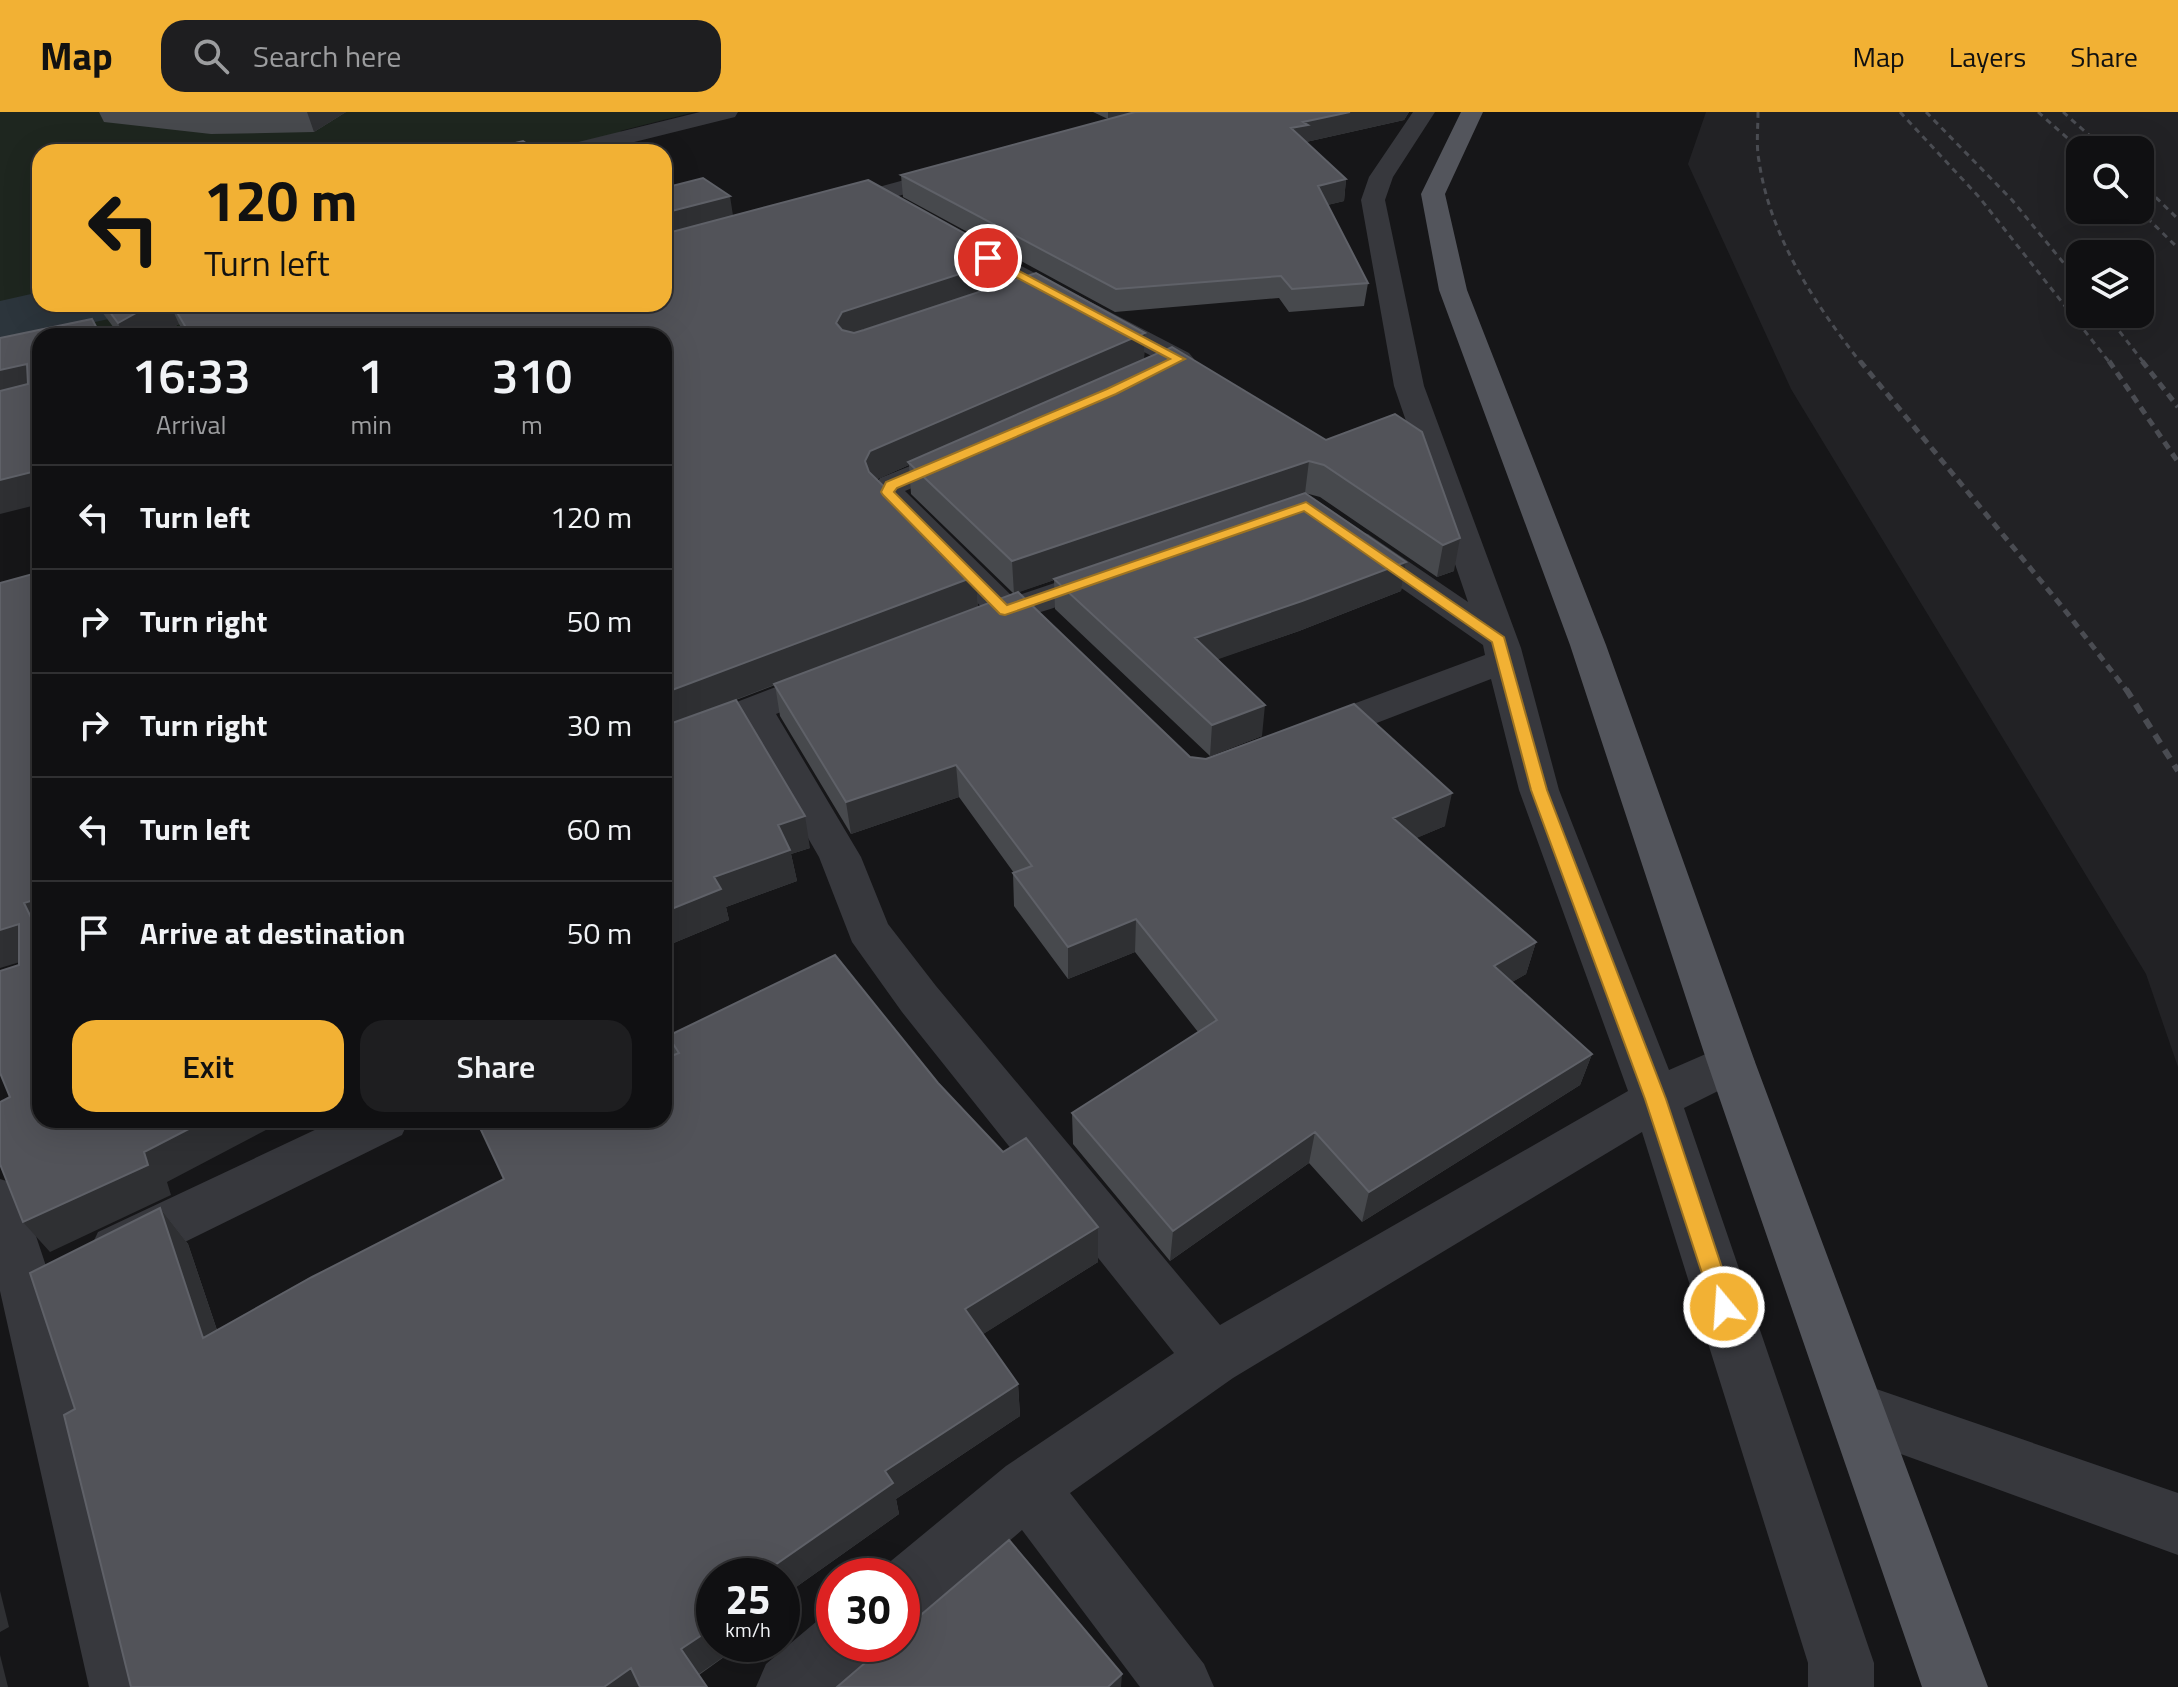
<!DOCTYPE html>
<html lang="en">
<head>
<meta charset="utf-8">
<style>
	:root { --surface:#101012; --page:#1e1e20; --text:#f1f3f6; --muted:#9c9d9f; --line:#303032; --accent:#f2b134 }
	body { margin:0; font-family:"Titillium Web",sans-serif; background:var(--page); color:var(--text); height:100vh; display:flex; flex-direction:column; font-size:30px; white-space:nowrap }
	* { box-sizing:border-box; margin:0 }
	p { font-size:26px; color:var(--muted) }
	.icon { flex:none; width:44px; height:44px; fill:none; stroke:currentColor; stroke-width:2; stroke-linecap:round; stroke-linejoin:round }
	.map { position:relative; flex:1; overflow:hidden }
	.drawer { position:absolute; left:32px; top:216px; width:640px; height:800px; display:flex; flex-direction:column; background:var(--surface); border-radius:24px; box-shadow:0 8px 32px #0002,0 0 0 2px var(--line) }
	.drawer>* { flex:none }
	.top-card { position:absolute; left:32px; top:32px; width:640px; height:168px; border-radius:24px; box-shadow:0 8px 32px #0002,0 0 0 2px var(--line); background:#f2b134; color:#111; overflow:hidden }
	.controls { position:absolute; left:2066px; top:24px; display:grid; gap:16px }
	.controls a { display:grid; place-items:center; width:88px; height:88px; border-radius:16px; background:var(--surface); box-shadow:0 8px 32px #0002,0 0 0 2px var(--line); font-size:40px }
	.speed { position:absolute; left:696px; top:1446px; display:flex; gap:16px; font-size:40px; font-weight:700; text-align:center }
	.speed>* { display:grid; place-content:center; width:104px; height:104px; border-radius:50%; background:var(--surface); box-shadow:0 8px 32px #0002,0 0 0 2px var(--line); line-height:1 }
	.speed small { font-size:20px; font-weight:400 }
	.speed .limit { border:12px solid #d22; background:#fff; color:#111 }
	.pin { position:absolute; display:grid; place-items:center; width:68px; height:68px; color:#fff; margin:-34px; border:4px solid #fff; border-radius:50%; box-shadow:0 2px 8px #0007 }
	.me { position:absolute; width:88px; margin:-44px; rotate:342deg; stroke-linejoin:round; filter:drop-shadow(0 0 6px #0008) }
	.turn { display:flex; align-items:center; gap:28px; height:168px; padding:0 40px; font-size:36px }
	.turn .icon { width:104px; height:104px; stroke-width:2.5 }
	.turn b { display:block; font-size:56px; line-height:68px }
	.eta { display:flex; justify-content:space-evenly; align-items:center; height:136px; text-align:center }
	.eta b { font-size:48px; font-weight:600; line-height:56px }
	.cta { display:flex; gap:16px; margin-top:auto; padding:16px 40px }
	.cta a { flex:1; height:92px; border-radius:24px; background:var(--accent); color:#111; font-size:32px; font-weight:600; line-height:92px; text-align:center }
	.cta a+a { background:var(--page); color:var(--text) }
	ul { padding:0; list-style:none }
	li { display:flex; align-items:center; gap:24px; height:104px; padding:0 40px; border-top:2px solid var(--line) }
	li div { flex:1 }
	li b { display:block; font-size:30px }
	li em { font-style:normal }
	header { display:flex; align-items:center; gap:48px; box-sizing:border-box; height:112px; padding:0 40px; background:var(--accent); color:#111 }
	header strong { font-size:38px }
	nav { display:flex; gap:44px; margin-inline-start:auto; font-size:28px }
	.search { width:560px; height:72px; background:var(--page); display:flex; align-items:center; gap:20px; box-sizing:border-box; padding:0 28px; border-radius:24px; color:var(--muted); font-size:30px }
	.map>svg:first-child { display:block }
</style>
</head>
<body>
<header>
<strong>Map</strong>
<div class="search"><svg class="icon" aria-label="search" viewBox="0 0 24 24"><circle cx="10" cy="10" r="6"/><path d="M15 15l6 6"/></svg>Search here</div>
<nav><a>Map</a><a>Layers</a><a>Share</a></nav>
</header>
<div class="map">
<svg width="2178" height="1575" viewBox="0 0 2178 1575">
	<rect width="100%" height="100%" fill="#161618"/>
	<path fill="#222225" fill-rule="evenodd" d="M1706,0H2178V955L2146,862L1791,277L1688,52ZM2080,38H2140V98H2080ZM2080,142H2140V202H2080Z"/>
	<path fill="#1e261f" d="M0,0H695L620,19L647,40H40V192H315L179,224H40L0,266Z"/>
	<path fill="#2c353c" d="M40,180V192H180L0,230V189Z"/>
	<g fill="none" stroke-linecap="round" stroke-linejoin="round">
		<path fill="#37383d" fill-rule="evenodd" d="M700,0H738L735,5L594,40H554L558,35Z
			M1413,0H1435L1393,65L1385,88L1424,274L1521,536L1559,678L1669,958L1731,931L1748,936L1755,950L1748,964L1684,996L1874,1551V1575H1808V1551L1642,1020L1233,1266L1070,1381L1204,1552L1214,1575H1140L1022,1418L924,1502L902,1512V1464H877L880,1458L1006,1354L1174,1241L902,900L852,830L819,745L744,615L664,645V618L820,558L833,554L846,558L852,566L846,574L776,602L861,745L888,812L936,874L1220,1213L1628,979L1519,678L1491,567L1322,632L1308,636L1294,632L1288,623L1294,614L1485,543L1483,533L1344,436L1339,429L1344,422L1356,419L1368,422L1468,490L1394,274L1361,88L1369,65Z
			M959,53L967,55L971,60L967,65L833,102L824,100L821,95L824,90Z
			M958,121L1189,241L1194,247C1182,263 1149,278 1131,273L1126,267L1131,261L1157,247L949,134L945,129L949,124Z
			M963,333L974,335L979,342L974,349L905,379L1013,485L1111,452L1123,456L1129,463L1123,470C1090,482 1022,513 992,506L871,380L880,366Z
			M336,1008H409L402,1023L136,1154L117,1161L98,1154L90,1137L98,1120Z
			M0,1067L19,1073L55,1181L155,1575H89L0,1179Z
			M1856,1270L2178,1381V1443L1835,1318L1827,1298L1835,1278Z
			M834,1502V1532H872L863,1555L839,1575H756L766,1552L817,1509Z"/>
		<path fill="#53555c" fill-rule="evenodd" d="M1461,0H1483L1445,82L1467,178L1606,533L1755,950L1988,1575H1922L1707,950L1570,533L1439,178L1421,82Z"/>
		<path stroke="#4a4c52" stroke-width="3" stroke-dasharray="6 5" stroke-linecap="butt" d="M1758,0C1758,16 1756,34 1759,49C1770,125 1815,192 1861,251
			M1900,0L1979,85L2110,251
			M1926,0L2012,88L2080,171
			M2038,0L2081,38
			M2063,0L2106,38
			M2140,70L2178,107
			M2139,98L2178,136
			M2106,202L2144,251"/>
		<path stroke="#4a4c52" stroke-width="5" stroke-dasharray="8 6" stroke-linecap="butt" d="M1860,249L2064,497L2127,579
			M2109,249L2178,350
			M2142,249L2178,295"/>
		<path stroke="#4a4c52" stroke-width="6" stroke-dasharray="10 8" stroke-linecap="butt" d="M2126,577L2178,659"/>
	</g>
	<path fill="#47494d" fill-rule="evenodd" d="M99,0H346L314,20L211,22L104,10Z
		M1093,0H1409L1404,8L1306,30L1346,67L1344,89L1327,93L1368,171L1364,194L1289,200L1279,186L1115,200L903,85L901,63L1108,7Z
		M733,103L1010,170L1145,221L1144,247L1326,328L1395,302L1454,459L1437,465L1320,385L1305,381L1406,450L1401,479L1299,519L1217,547L1262,624L1210,644L1055,497L1054,468L1018,480L1190,645L1445,714L1416,726L1536,830L1526,862L1512,870L1592,942L1580,973L1362,1110L1309,1051L1170,1149L1073,1032L1072,1001L1198,920L1135,840L1068,867L1014,794L1013,761H1014L959,685L851,722L780,604L775,573L736,588L810,736L791,742L797,769L726,795L729,808L664,835V224H186L179,212L157,224H120L96,192H664ZM909,353L911,382L1014,482L978,495L976,464L877,367Z
		M668,924L938,971L1098,1150L983,1222L1018,1272L1020,1304L896,1387L899,1402L782,1485V1464L714,1532H742L699,1563L75,1297L160,1096L188,1132L217,1218L664,1008L674,943Z"/>
	<path fill="#2f3033" d="M307,0H346L314,20Z
		M1108,0H1135L1108,7Z
		M1350,0H1409L1404,8L1306,30L1291,16L1303,10Z
		M1346,67L1344,89L1316,96L1318,74Z
		M730,84L734,110L664,129V101Z
		M1009,146L1010,173L845,228L836,211L842,200Z
		M152,192H170L179,212L157,224H124L118,211Z
		M316,192H422L329,215L313,197Z
		M1145,221L1144,249L908,350L909,353L873,369L865,349L870,339Z
		M27,252L40,277L0,290V258Z
		M1309,349L1305,381L1014,482L1012,449Z
		M40,358V392L0,402V368Z
		M1460,426L1454,459L1437,465L1443,433Z
		M1406,450L1401,479L1299,519L1193,556L1195,526Z
		M976,464L978,495L664,615V581Z
		M1265,593L1262,624L1210,644L1212,613Z
		M956,653L959,685L851,722L846,690Z
		M1452,681L1445,714L1386,739L1393,706Z
		M805,704L810,736L791,742L797,769L726,795L729,808L664,835V800L714,765L778,713Z
		M40,786V824L24,791Z
		M1136,807L1135,840L1068,867V835Z
		M19,812L40,844L0,856V818Z
		M1536,830L1526,862L1485,886L1494,854Z
		M1592,942L1580,973L1362,1110L1369,1080Z
		M206,1008H285L167,1070L171,1083L50,1140L23,1110L144,1040Z
		M1315,1020L1309,1051L1170,1149L1173,1119Z
		M160,1096L188,1132L231,1260L203,1226Z
		M1098,1115V1150L969,1231L965,1197Z
		M1018,1272L1020,1304L896,1387L899,1402L782,1485V1464H759L885,1359Z
		M0,1479L9,1515L0,1520Z
		M714,1515V1532H742L696,1564L681,1537Z
		M0,1543L8,1575H0Z
		M631,1556L643,1575H604Z
		M1122,1562L1121,1575H1108Z"/>
	<path fill="#525359" stroke="#5f6168" stroke-width="2" d="M1135,0H1350L1303,10L1308,13L1291,16L1346,67L1318,74L1368,171L1292,177L1281,164L1116,177L901,63Z
		M523,29L538,40H478Z
		M703,66L730,84L664,101V76Z
		M868,68L1009,146L842,200L836,211L842,218L854,221L864,218L1036,161L1145,221L870,339L865,349L869,360L976,464L664,581V224H191L172,192H316L313,197L316,199H365L395,192H664V122Z
		M104,192H152L118,211Z
		M92,207L101,224H40V358L0,368V279L28,272L27,252L0,258V226Z
		M1172,235L1326,328L1395,302L1422,320L1460,426L1443,433L1324,353L1309,349L1012,449L908,350Z
		M1305,381L1406,450L1302,489L1195,526L1265,593L1212,613L1054,467Z
		M40,460V786L24,791L40,824V1008H206L144,1040L148,1053L23,1110L0,1052V990L10,985L0,961V859L19,853V812L0,818V471Z
		M1018,480L1190,645L1206,647L1354,592L1452,681L1393,706L1536,830L1494,854L1592,942L1369,1080L1315,1020L1173,1119L1072,1001L1217,908L1136,807L1068,835L1013,761L1032,754L956,653L846,690L774,572Z
		M736,588L805,704L778,713L790,738L714,765L721,777L664,800V614Z
		M835,843L938,971L1003,1040L1026,1026L1098,1115L965,1197L1018,1272L885,1359L893,1371L759,1464H714V1515L681,1537L707,1575H640L631,1556L604,1575H131L64,1303L75,1297L30,1161L160,1096L203,1226L312,1165L504,1067L481,1018L503,1008H664V947L679,941L668,924Z
		M1009,1428L1122,1562L1108,1575H837L887,1532H902V1519Z"/>
	<path fill="#f2b134" stroke="#9d7322" stroke-width="2" d="M984,144H991L1185,247L1116,282L897,376L894,380L1007,493L1306,390L1504,525L1547,678L1666,987L1735,1195L1732,1202L1724,1205L1716,1202L1713,1195L1645,987L1531,678L1492,530L1304,399L1005,503L1000,502L883,383L881,380L886,370L1107,277L1170,247L984,148Z"/>
</svg>
<div class="controls">
<a><svg class="icon" aria-label="search" viewBox="0 0 24 24"><circle cx="10" cy="10" r="6"/><path d="M15 15l6 6"/></svg></a>
<a><svg class="icon" aria-label="layers" viewBox="0 0 24 24"><path d="M12 4l9 5-9 5-9-5zM3 14l9 5 9-5"/></svg></a>
</div>
<div class="speed"><div>25<small>km/h</small></div><div class="limit">30</div></div>
<div class="pin" style="left:988px;top:146px;background:#d93025"><svg class="icon" aria-label="arrive" viewBox="0 0 24 24"><path d="M6 21V4h12l-3 4 3 4H6"/></svg></div>
<svg class="me" style="left:1724px;top:1195px" viewBox="-20 -20 40 40"><circle r="17" fill="#f2b134" stroke="#fff" stroke-width="3"/><path d="M0-11L8 9 0 5-8 9z" fill="#fff"/></svg>
<div class="top-card">
<div class="turn"><svg class="icon" aria-label="left" viewBox="0 0 24 24"><path d="M17 20v-9H6M10 6l-5 5 5 5"/></svg><div><b>120 m</b>Turn left</div></div>
</div>
<section class="drawer">
<div class="eta">
<div><b>16:33</b><p>Arrival</p></div>
<div><b>1</b><p>min</p></div>
<div><b>310</b><p>m</p></div>
</div>
<ul>
<li><svg class="icon" aria-label="left" viewBox="0 0 24 24"><path d="M17 20v-9H6M10 6l-5 5 5 5"/></svg><div><b>Turn left</b></div><em>120 m</em></li>
<li><svg class="icon" aria-label="right" viewBox="0 0 24 24"><path d="M7 20v-9h11M14 6l5 5-5 5"/></svg><div><b>Turn right</b></div><em>50 m</em></li>
<li><svg class="icon" aria-label="right" viewBox="0 0 24 24"><path d="M7 20v-9h11M14 6l5 5-5 5"/></svg><div><b>Turn right</b></div><em>30 m</em></li>
<li><svg class="icon" aria-label="left" viewBox="0 0 24 24"><path d="M17 20v-9H6M10 6l-5 5 5 5"/></svg><div><b>Turn left</b></div><em>60 m</em></li>
<li><svg class="icon" aria-label="arrive" viewBox="0 0 24 24"><path d="M6 21V4h12l-3 4 3 4H6"/></svg><div><b>Arrive at destination</b></div><em>50 m</em></li>
</ul>
<div class="cta"><a>Exit</a><a>Share</a></div>
</section>
</div>
</body>
</html>
